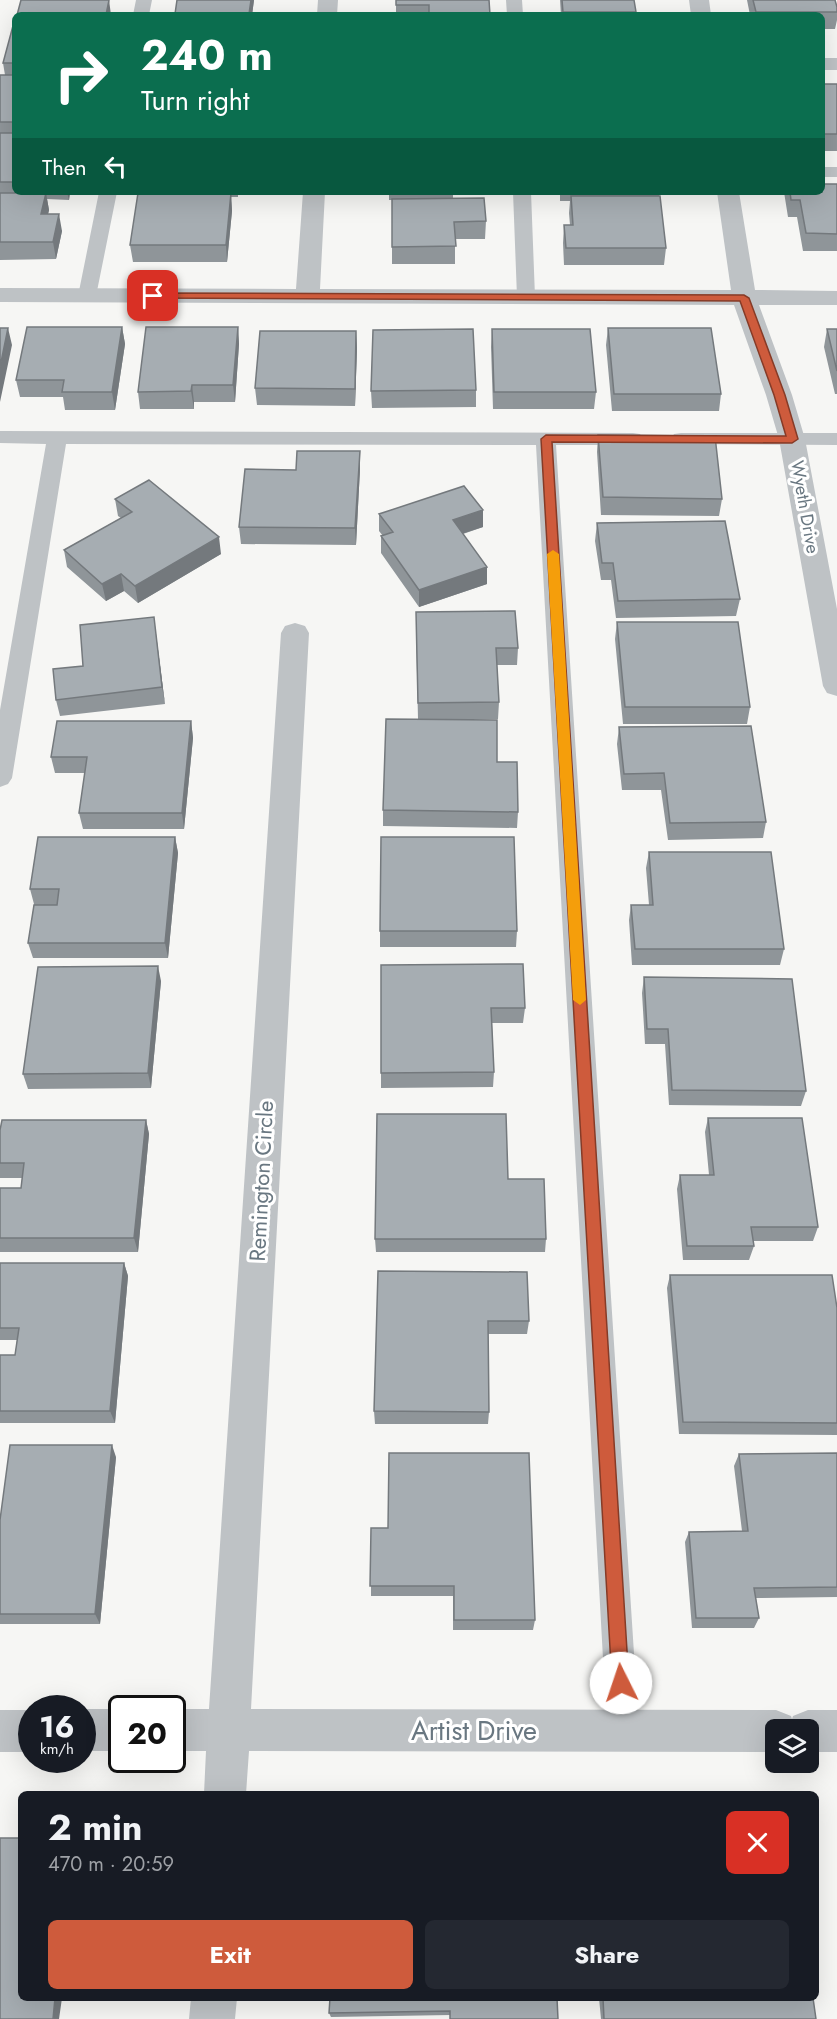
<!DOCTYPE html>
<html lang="en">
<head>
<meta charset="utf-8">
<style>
	:root { --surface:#171b24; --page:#242831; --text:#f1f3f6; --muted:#9ea1a6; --accent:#ce5b3c }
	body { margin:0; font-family:Jost,sans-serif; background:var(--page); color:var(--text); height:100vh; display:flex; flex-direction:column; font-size:22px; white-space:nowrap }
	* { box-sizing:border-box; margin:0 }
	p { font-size:20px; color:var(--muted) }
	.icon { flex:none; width:33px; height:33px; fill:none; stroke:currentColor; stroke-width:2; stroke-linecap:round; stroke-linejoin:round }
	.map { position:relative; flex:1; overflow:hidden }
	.details { position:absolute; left:18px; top:1791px; width:801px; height:210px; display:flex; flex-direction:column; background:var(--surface); border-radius:9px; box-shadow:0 6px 24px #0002 }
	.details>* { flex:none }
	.banner { position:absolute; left:12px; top:12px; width:813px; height:183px; border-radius:9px; box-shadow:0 6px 24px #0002; background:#0b6e4f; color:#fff; overflow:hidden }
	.controls { position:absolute; left:765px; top:1719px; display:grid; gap:12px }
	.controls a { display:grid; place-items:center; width:54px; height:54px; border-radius:9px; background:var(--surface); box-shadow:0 6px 24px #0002; font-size:30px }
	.speed { position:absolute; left:18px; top:1695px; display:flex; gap:12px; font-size:30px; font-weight:700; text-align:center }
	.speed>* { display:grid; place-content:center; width:78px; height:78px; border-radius:50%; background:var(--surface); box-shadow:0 6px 24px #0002; line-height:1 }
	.speed small { font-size:15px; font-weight:400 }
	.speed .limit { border:3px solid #111; border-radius:9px; background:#fff; color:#111 }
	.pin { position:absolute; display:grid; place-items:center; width:51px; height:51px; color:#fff; margin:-26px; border-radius:12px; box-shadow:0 3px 9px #0006 }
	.me { position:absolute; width:66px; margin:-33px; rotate:356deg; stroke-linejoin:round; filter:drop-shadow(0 0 4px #0008) }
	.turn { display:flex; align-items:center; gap:21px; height:126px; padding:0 30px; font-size:27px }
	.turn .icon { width:78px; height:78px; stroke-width:2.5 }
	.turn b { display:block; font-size:42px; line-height:51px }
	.then { display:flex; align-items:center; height:57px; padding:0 30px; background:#0003; gap:12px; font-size:22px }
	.round { display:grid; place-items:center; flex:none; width:63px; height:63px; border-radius:9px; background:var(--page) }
	.summary { display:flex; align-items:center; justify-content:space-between; height:102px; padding:0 30px }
	h1 { font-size:36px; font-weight:700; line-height:45px }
	.cta { display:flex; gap:12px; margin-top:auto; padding:12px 30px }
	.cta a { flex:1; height:69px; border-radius:9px; background:var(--accent); color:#fff; font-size:24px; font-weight:700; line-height:69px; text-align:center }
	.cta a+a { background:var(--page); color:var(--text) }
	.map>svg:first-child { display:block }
</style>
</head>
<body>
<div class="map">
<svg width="837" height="2019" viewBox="0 0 837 2019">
	<rect width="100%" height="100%" fill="#f6f6f4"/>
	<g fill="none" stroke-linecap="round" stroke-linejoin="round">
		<path fill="#bec2c5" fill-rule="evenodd" d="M136,0H152L149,15H133Z
			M506,0H522L523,15H507Z
			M822,167H837V177H822Z
			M99,192H117L96,296L94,300H80L78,296Z
			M513,192H531L535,297L533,301H519L517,297Z
			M0,431L633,433L640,434L643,439L640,444L633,445H556L639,1731L634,1742L623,1747L612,1742L607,1731L536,445L66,444L12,778L8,784L0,787V710L46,444L0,443Z
			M681,433H837V445L674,444L671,439L674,434Z"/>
		<path fill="#bec2c5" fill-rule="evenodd" d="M318,0H338L337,15H317Z
			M689,0H709L711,15H691Z
			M822,58H837V70H822Z
			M303,192H325L320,289L731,290L717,192H739L755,290L837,291V305H759L792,395L805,439L837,609V696L827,693L823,686L779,439L766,395L734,305L0,302V288L296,289Z
			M295,623L305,626L309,633L251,1709L776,1710L791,1716L792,1719L793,1716L808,1710H837V1752H808V1730H776V1752L249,1751L246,1794H204L206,1751H172V1709H209L281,633L285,626Z
			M82,1709H122V1751H82Z
			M0,1710H32V1752H0Z
			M191,1998H237L235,2019H189Z"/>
	</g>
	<path fill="#8f9599" d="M177,0H254L252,15H175Z
		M396,0H489L490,15H396Z
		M560,0H634L636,15H561Z
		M747,0H835L837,7V20L835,29H822V15H750Z
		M15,22V192H70L69,200L47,199L49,210L48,214L62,231L56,259L0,260V75H5L3,63Z
		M822,84H837V151H822Z
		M822,184H837V251H803L797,217H788L784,192H822Z
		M141,192H238V197H231L232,211L227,262H133L130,245Z
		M389,192H453V198L486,221L485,239H455V264H392V200H389Z
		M560,192H660L659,196L666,248L664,265H564L563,243L564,225H570L569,213L570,201H560Z
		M122,327L125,344L115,410H65L63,397H20L16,380Z
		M238,327L239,344L235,402H194V409H140L138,392Z
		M608,328L721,394L719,411H612L606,345Z
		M492,329L596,392L594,409H493L491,347Z
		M827,329H837V394H835L824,347Z
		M356,331L357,348L355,406L257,405L255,388Z
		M476,390V407L372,408L371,391Z
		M598,435L722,499L719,516L601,515L597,452Z
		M360,451V469L356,545L241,544L239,527L296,470Z
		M115,499L221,554L138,603L124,591L106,601L67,567L64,550L121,518L118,516Z
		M483,510V527L463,534L487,584L419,607L381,553V536H383L379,531V514Z
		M597,523L740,599L736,616L616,618L611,580H601L595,541Z
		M617,622L750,707L747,724H623L615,639Z
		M416,629L518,648L517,665H497L499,702L498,719H438L497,762L518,812L517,828L383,826V810L418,719Z
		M156,634L165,704L60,716L56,700Z
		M191,721L193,738L184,829H83L79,813L85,773H55L51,757Z
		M619,727L766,822L763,838L668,840L661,790H622L617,744Z
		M175,837L178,853L168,958H33L28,943L34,904L30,889Z
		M649,852L784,949L780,965H632L629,920L631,905H649L646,868Z
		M380,931H517L516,947H380Z
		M381,965L525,1008L523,1023H492L494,1072L493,1087L381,1088Z
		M644,977L806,1091L801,1106L669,1105L665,1044H645L642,993Z
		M161,981L151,1088L28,1089L23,1074Z
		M708,1118L818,1227L813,1241H753L754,1246L749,1260H683L677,1189L680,1175H709L705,1132Z
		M146,1120L149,1134L138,1252H0V1188H21L22,1178H0V1130Z
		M508,1179L546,1239L545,1252H376L375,1239Z
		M0,1263H124L128,1276L115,1423H0V1355H15L17,1340H0Z
		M378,1271L529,1321L527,1334H488L489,1412L488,1424H375L374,1411Z
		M670,1275L837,1308V1435L679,1434L667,1288Z
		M837,1453V1597L756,1598L759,1618L754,1628H692L685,1542L689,1532L742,1531L734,1466L739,1454Z
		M116,1457L100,1624H0V1520Z
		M371,1528L535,1620L533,1630H453V1596H371Z
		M330,1998L558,2019H450V2015L331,2017L329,2013Z
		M599,1998H813L816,2019H601Z"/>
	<path fill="#74797d" d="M109,0L111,15H106Z
		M251,0H254L252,15H249Z
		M67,192H70L69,200Z
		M46,193L49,210L44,231L41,214Z
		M231,193L232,211L227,262L226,245Z
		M59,214L62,231L56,259L53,242Z
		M122,327L125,344L115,410L112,392Z
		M238,327L239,344L235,402L233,385Z
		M8,328L12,345L0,402V367Z
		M356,331L357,348L355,406V389Z
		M192,385L194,402V409L191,391Z
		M360,451V469L356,545L355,528Z
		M483,510V527L452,537L453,520Z
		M219,537L221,554L138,603L135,586Z
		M487,567V584L419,607V590Z
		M121,574L124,591L106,601L102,584Z
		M154,617L156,634L165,704L162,687Z
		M191,721L193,738L184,829L182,813Z
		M175,837L178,853L168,958L165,943Z
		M158,966L161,981L151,1088L148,1073Z
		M146,1120L149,1134L138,1252L134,1238Z
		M124,1263L128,1276L115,1423L110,1411Z
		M112,1445L116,1457L100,1624L95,1614Z
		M55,1998H62L59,2019H53Z"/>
	<path fill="#a6adb2" stroke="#74797d" stroke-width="1.5" d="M21,0H109L106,15H17Z
		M177,0H251L249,14H175Z
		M396,0H489L490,15H429V5H396Z
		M562,0H634L636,12H563Z
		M753,0H835L837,7V12H756Z
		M14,22H15V63H3Z
		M0,75H15V122H0Z
		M822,84H837V134H822Z
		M0,133H15V182H0Z
		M822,184H837V234L806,233L800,200H791L790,192H822Z
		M0,193H46L41,214H59L53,242H0Z
		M138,193H231L226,245H130Z
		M571,196H660L666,248H566L564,225H573Z
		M484,198L486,221L454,222L456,246L392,247V199Z
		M27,327H122L112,392H62L64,380H16Z
		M146,327H238L233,385H192L191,391L138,392Z
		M0,328H8L0,367Z
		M608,328H711L721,394H614Z
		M473,329L476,390L371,391L373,330Z
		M492,329H590L596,392H494Z
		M827,329H837V371Z
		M260,331H356L355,389L255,388Z
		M598,435L715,436L722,499L603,497Z
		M297,451H360L355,528L239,527L245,469L296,470Z
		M149,480L219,537L135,586L121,574L102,584L64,550L132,512L115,499Z
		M464,486L483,510L453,520L487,567L419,590L381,536L393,532L379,514Z
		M725,521L740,599L618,601L613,563H602L597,523Z
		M515,611L518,648H496L499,702L418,703L416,612Z
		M154,617L162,687L56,700L53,669L83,666L80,625Z
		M617,622H738L750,707H625Z
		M386,719L497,720V762H517L518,812L383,810Z
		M57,721H191L182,813H79L87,757H51Z
		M751,726L766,822L670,823L664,773L624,774L619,727Z
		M38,837H175L165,943H28L34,905H57L59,889H30Z
		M381,837H514L517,931H380Z
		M649,852H771L784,949H635L631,905H653Z
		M523,964L525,1008H491L494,1072L381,1073V965Z
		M158,966L148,1073L23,1074L38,967Z
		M644,977L792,979L806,1091L672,1090L668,1029H647Z
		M377,1114H506L508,1179H544L546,1239H375Z
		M708,1118H802L818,1227H751L754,1246H687L680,1175H714Z
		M2,1120H146L134,1238H0V1188H21L24,1163H0V1130Z
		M0,1263H124L110,1411H0V1355H15L19,1328H0Z
		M378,1271L527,1272L529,1321H488L489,1412L374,1411Z
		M670,1275H832L837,1308V1423L683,1422Z
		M10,1445H112L95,1614H0V1520Z
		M389,1453H529L535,1620H454V1586H370L371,1528H388Z
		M837,1453V1587L754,1588L759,1618H696L689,1532L748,1531L739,1454Z
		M0,1838H21V1998H55L53,2019H0Z
		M330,1998H557L558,2019H450V2011L329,2013Z
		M603,1998H813L816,2019H604Z"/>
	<path fill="#ce5b3c" stroke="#863b27" stroke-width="1.5" d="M153,293L744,295L749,298L785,395L798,439L792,443L552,442L629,1683L627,1689L621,1692L614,1689L612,1683L541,439L546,435L786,436L774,395L740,301L150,298L148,296Z"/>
	<path fill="#f59e0b" d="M553,550L559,554L586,1000L580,1005L573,1000L547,554Z"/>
	<g text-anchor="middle" stroke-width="6" stroke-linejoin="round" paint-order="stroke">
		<g font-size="18" fill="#697781" stroke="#fff">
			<text transform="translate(805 507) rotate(80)" y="6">Wyeth Drive</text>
		</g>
		<g font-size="22" fill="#697781" stroke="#fff">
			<text transform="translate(261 1181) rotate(-87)" y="8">Remington Circle</text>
		</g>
		<g font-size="27" fill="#697781" stroke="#fff">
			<text x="474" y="1740">Artist Drive</text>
		</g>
	</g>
</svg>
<div class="controls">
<a><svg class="icon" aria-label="layers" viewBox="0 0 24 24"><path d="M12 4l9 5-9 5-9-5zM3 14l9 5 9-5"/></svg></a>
</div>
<div class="speed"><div>16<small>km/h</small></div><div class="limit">20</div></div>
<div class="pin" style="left:153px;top:296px;background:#d93025"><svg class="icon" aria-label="arrive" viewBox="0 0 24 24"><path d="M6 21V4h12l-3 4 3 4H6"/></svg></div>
<svg class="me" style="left:621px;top:1683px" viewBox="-20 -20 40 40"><circle r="19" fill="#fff"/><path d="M0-13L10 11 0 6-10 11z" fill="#ce5b3c"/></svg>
<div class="banner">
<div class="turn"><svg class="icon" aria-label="right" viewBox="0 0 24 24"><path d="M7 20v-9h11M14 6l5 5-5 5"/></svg><div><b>240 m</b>Turn right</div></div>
<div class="then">Then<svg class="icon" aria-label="left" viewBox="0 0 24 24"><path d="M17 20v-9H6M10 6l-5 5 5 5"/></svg></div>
</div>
<section class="details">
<div class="summary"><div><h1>2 min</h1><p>470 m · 20:59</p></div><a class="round" style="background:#d93025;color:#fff"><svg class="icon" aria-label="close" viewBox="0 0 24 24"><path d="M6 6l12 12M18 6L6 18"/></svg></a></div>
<div class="cta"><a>Exit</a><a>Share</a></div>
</section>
</div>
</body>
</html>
